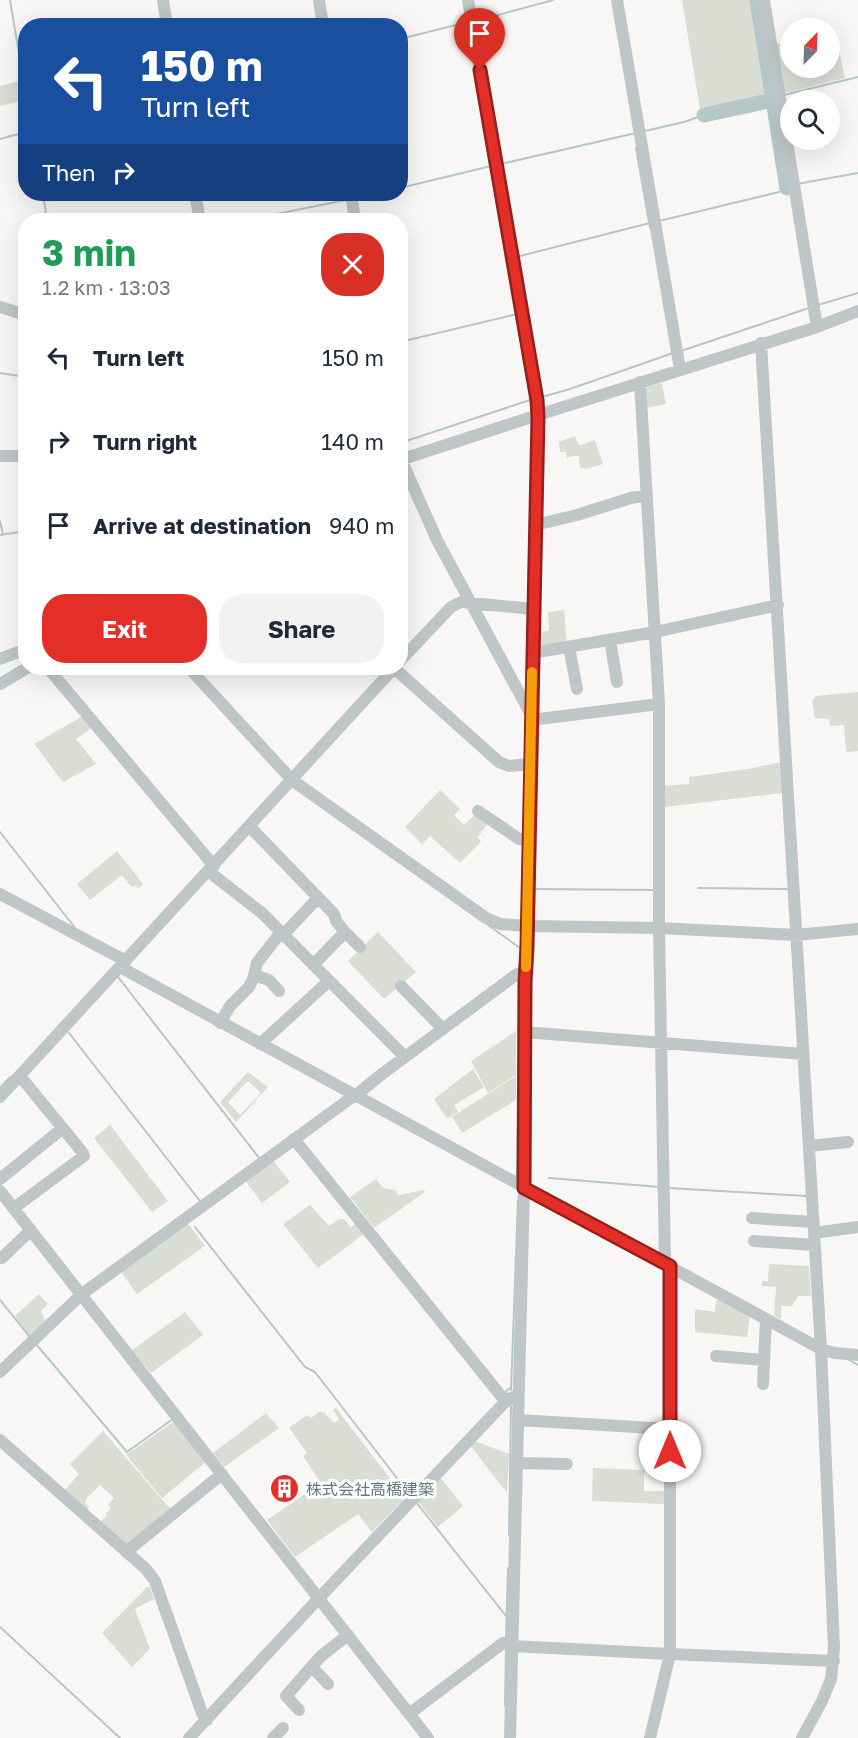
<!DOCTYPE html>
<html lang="en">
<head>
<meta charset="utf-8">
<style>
	:root { --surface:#fff; --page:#f2f2f3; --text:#1f2937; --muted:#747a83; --accent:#e42f29 }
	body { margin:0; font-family:"Golos Text","Noto Sans JP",sans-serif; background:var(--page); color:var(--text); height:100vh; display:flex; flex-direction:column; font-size:22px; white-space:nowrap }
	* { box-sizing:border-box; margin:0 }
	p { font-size:20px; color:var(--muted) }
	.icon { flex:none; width:33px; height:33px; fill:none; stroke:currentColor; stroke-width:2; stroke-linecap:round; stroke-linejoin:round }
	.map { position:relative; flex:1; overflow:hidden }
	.panel { position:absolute; left:18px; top:213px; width:390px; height:462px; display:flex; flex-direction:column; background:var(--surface); border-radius:24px; box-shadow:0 6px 24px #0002 }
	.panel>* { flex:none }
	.guide { position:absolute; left:18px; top:18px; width:390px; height:183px; border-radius:24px; box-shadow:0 6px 24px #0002; background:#1a4fa0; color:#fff; overflow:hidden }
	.needle { width:39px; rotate:23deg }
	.buttons { position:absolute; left:780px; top:18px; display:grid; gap:12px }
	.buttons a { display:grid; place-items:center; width:60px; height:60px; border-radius:50%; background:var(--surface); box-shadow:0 6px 24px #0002; font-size:30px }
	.pin { position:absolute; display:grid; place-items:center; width:51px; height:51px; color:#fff; margin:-62px -26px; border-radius:50% 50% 50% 0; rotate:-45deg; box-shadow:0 0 6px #0007 }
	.pin .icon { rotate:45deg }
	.me { position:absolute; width:66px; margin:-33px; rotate:0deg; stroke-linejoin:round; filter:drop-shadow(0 0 4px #0008) }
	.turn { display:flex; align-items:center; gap:21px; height:126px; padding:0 24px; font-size:27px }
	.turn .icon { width:78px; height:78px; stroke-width:2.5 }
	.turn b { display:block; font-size:42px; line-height:51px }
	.then { display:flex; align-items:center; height:57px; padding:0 24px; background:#0003; gap:12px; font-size:22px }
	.round { display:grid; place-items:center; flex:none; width:63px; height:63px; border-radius:24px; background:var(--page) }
	.overview { display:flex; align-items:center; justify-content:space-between; height:102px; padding:0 24px }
	h1 { font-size:36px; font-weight:700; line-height:45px; color:#1e9e55 }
	.primary-button { display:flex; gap:12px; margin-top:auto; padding:12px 24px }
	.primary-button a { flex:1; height:69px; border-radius:24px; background:var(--accent); color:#fff; font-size:24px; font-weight:700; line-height:69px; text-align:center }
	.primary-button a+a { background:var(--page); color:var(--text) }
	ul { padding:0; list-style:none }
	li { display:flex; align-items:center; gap:18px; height:84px; padding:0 24px }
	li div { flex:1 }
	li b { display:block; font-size:22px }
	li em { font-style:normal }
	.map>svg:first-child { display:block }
</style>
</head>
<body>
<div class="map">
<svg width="858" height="1738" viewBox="0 0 858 1738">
	<rect width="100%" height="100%" fill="#f8f7f5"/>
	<path fill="#d9ddd4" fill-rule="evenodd" d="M682,0H752L767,89L765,95L761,98L700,109Z
		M835,32L845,78L781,94L773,45L790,41V68H830V33Z
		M19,81L21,92L20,101L0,106V86Z
		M662,383L666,404L646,408L645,388Z
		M575,436L578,444L581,445L595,440L603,464L586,469L580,468L579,456H573L567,458L566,452H560L559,442Z
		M564,610L567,644L536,646V633L549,630L548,612Z
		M858,692V751L846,752L844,725L830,726L829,719L815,718L812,700L816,696Z
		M85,715L94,726L76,739L96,764L63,782L34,744Z
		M781,762L783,793L664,807L661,786L689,784V777L748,769Z
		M440,790L460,809L454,815L464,825L475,814L488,823L478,837L481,842L460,863L430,836L422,844L405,827Z
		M117,851L143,884L138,889L135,885L132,887L122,875L90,900L77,884Z
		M378,932L416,972L384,999L348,961Z
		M516,1031V1075L488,1093L471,1061Z
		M473,1069L484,1087L454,1105L458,1112L447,1119L434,1099L447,1089L449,1091L448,1088Z
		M248,1072L268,1087L236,1122L220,1102ZM248,1081L261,1093L240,1115L228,1102Z
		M516,1076V1100L462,1133L452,1117Z
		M110,1125L168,1201L152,1212L94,1138Z
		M272,1159L290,1182L262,1203L244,1179Z
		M376,1179L383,1188L395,1190L399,1195L424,1190L425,1192L374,1228L350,1197Z
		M310,1205L329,1226L339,1219H344L351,1227L358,1222L367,1232L318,1268L283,1224Z
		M186,1221L205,1246L137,1294L119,1269Z
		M769,1264L809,1266L811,1296H798L792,1306H781V1319L774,1316L776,1287L762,1286V1281H768Z
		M39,1294L48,1304L41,1311L46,1323L30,1335L15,1316Z
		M720,1297L750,1314L747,1337L695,1332V1309L715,1312L716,1302Z
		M185,1312L203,1335L151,1373L132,1350Z
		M336,1408L405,1498L372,1532L358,1514L295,1557L267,1520L321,1483L303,1456L307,1453L289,1428L307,1415L311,1418L320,1411L325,1413L334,1423L339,1419L333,1410Z
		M266,1413L279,1428L224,1467L213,1453Z
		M176,1420L207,1461L162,1498L126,1455Z
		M103,1431L172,1511L127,1549L99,1523L107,1515L106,1513L111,1508L108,1505L114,1498L100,1485L87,1498L85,1503L89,1507L86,1513L63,1492L79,1474L70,1464Z
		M472,1440L509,1454L507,1493L469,1444Z
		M593,1468L644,1470V1491H664V1504L592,1501Z
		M439,1476L463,1506L438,1527L416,1499Z
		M147,1587H150L154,1599L135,1609L150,1649L132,1667L102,1633Z"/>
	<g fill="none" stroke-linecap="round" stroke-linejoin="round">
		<path stroke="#b6c7c8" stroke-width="2" d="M10,0L26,95
			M476,21L553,0
			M400,39L468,22
			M784,95L858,77
			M645,131L684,122L704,115
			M0,139L26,132
			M636,148L650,228
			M501,164L636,133
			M797,184L858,173
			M400,188L491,166
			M43,194L47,220
			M355,198L376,194
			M246,220L346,200
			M659,221L779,192L789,187
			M516,257L650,223
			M818,305L858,293
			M400,342L517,314
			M681,351L809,308
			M0,373L26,377
			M542,397L570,389L673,353
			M400,443L533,399
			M0,521L3,534
			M0,535L26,531
			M0,832L76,929
			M698,888L789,889
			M532,889L654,890
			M488,925L520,948
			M520,968V950
			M118,977L260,1159
			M69,1033L200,1201
			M0,1088L10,1077
			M517,1177L519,1066
			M549,1178L660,1187
			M669,1188L807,1196
			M195,1227L305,1367L315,1372L410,1495
			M0,1300L30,1337
			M36,1344L127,1452L173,1419
			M849,1360L858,1365
			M511,1390L518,1200
			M504,1393L511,1387
			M416,1502L506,1616
			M509,1535L511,1406
			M0,1627L120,1738
			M506,1637L508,1568
			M505,1706L506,1646"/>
		<path stroke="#b6c7c8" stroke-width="15" d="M757,0L787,188
			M704,115L773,100"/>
		<path stroke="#bfc6c8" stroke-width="12" d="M163,0L167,26
			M319,0L323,26
			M468,0L537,400L538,417L527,947L525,982L524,1188L510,1738
			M617,0L680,369
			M764,0L817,327
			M195,194L200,220
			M351,194L355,220
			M0,307L26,315
			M761,343L821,1349L834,1648L831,1679L822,1701L802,1738
			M640,382L659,704V928L665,1263
			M0,456H26
			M400,457L437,540L530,713
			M400,460L538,415L817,327L858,311
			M535,525L577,515L631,498L647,495
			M610,640L617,682
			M569,647L577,689
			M532,653L655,632L778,605
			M0,659L26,649
			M400,661L451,607L461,602L533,609
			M48,668L214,866
			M189,668L292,780L486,918L500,924L527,926L659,928L796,935L858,929
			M394,668L499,762L509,766L530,764
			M0,684L27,668
			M531,720L659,704
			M478,811L519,839H529
			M249,826L334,914L336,921L345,932L313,965
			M208,871L262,913L405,1057
			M0,894L126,961
			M345,932L360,947
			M283,935L318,898
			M120,967L821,1349L835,1353L858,1355
			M254,975L269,980L279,991
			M401,986L443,1029
			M220,1023L230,1006L249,987L253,979L257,963L281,932
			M524,1032L803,1054
			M260,1044L329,981
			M356,1095L382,1074L517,974L526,973
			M0,1097L394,668
			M294,1139L502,1397L507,1400
			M809,1146L848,1142
			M0,1179L63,1128
			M0,1191L428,1738
			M14,1208L84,1156L83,1153L20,1076
			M752,1218L813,1222
			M814,1233L858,1227
			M754,1241L815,1245
			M2,1258L31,1230
			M670,1266V1654L834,1661
			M716,1356L764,1360
			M0,1372L82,1294L355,1095
			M763,1384L766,1319
			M518,1420L670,1429
			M0,1440L146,1569L155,1581L202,1713L207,1720
			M517,1463L567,1464
			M126,1552L222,1474
			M512,1646L670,1654L650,1738
			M312,1667L328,1684
			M299,1710L286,1696L321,1656L348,1635
			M409,1714L503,1643L512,1642
			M189,1738L319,1598L507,1400L518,1395
			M273,1738L283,1728"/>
	</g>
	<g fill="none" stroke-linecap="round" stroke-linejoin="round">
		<defs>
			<path id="route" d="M480,70L537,400L538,417L527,947L525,982L524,1188L670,1266V1451"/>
		</defs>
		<use href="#route" stroke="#941f1b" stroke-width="15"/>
		<use href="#route" stroke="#e42f29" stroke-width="10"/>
		<path stroke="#f59e0b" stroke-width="10" d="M526,967L532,672"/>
	</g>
	<defs>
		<symbol id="building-disc" viewBox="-11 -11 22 22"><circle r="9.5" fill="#e42f29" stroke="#fff"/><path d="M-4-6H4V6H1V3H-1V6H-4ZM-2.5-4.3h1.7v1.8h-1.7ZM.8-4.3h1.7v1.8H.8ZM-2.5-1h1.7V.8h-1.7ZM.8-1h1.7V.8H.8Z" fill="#fff"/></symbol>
	</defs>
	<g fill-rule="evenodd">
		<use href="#building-disc" x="268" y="1472" width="33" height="33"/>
	</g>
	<g text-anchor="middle" stroke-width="6" stroke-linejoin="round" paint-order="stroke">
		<g font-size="16" fill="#637a80" stroke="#fff" text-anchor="start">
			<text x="306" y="1495">株式会社高橋建築</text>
		</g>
	</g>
</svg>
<div class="buttons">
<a><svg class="needle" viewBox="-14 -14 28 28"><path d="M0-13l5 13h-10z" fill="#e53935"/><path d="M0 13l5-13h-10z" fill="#747a83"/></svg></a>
<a><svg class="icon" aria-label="search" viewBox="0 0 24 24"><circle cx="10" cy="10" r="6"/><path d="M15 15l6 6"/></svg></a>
</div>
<div class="pin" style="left:480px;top:70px;background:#d93025"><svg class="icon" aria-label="arrive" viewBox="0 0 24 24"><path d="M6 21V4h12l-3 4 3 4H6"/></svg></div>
<svg class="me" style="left:670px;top:1451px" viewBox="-20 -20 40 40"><circle r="19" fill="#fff"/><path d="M0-13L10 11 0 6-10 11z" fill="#e42f29"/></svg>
<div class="guide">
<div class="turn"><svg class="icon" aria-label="left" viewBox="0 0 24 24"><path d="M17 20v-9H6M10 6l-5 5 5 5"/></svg><div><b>150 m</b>Turn left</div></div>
<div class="then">Then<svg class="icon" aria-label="right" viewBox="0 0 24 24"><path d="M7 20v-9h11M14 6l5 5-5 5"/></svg></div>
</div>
<section class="panel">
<div class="overview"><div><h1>3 min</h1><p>1.2 km · 13:03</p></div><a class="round" style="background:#d93025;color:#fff"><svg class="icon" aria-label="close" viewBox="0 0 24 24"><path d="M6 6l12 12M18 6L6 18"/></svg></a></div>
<ul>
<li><svg class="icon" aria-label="left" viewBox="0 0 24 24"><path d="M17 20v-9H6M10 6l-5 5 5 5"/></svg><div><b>Turn left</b></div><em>150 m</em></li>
<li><svg class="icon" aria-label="right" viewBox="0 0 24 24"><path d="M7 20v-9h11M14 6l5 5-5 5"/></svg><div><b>Turn right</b></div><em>140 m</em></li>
<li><svg class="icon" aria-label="arrive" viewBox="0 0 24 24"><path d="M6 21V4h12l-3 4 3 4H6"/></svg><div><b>Arrive at destination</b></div><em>940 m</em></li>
</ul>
<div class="primary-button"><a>Exit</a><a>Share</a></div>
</section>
</div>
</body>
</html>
